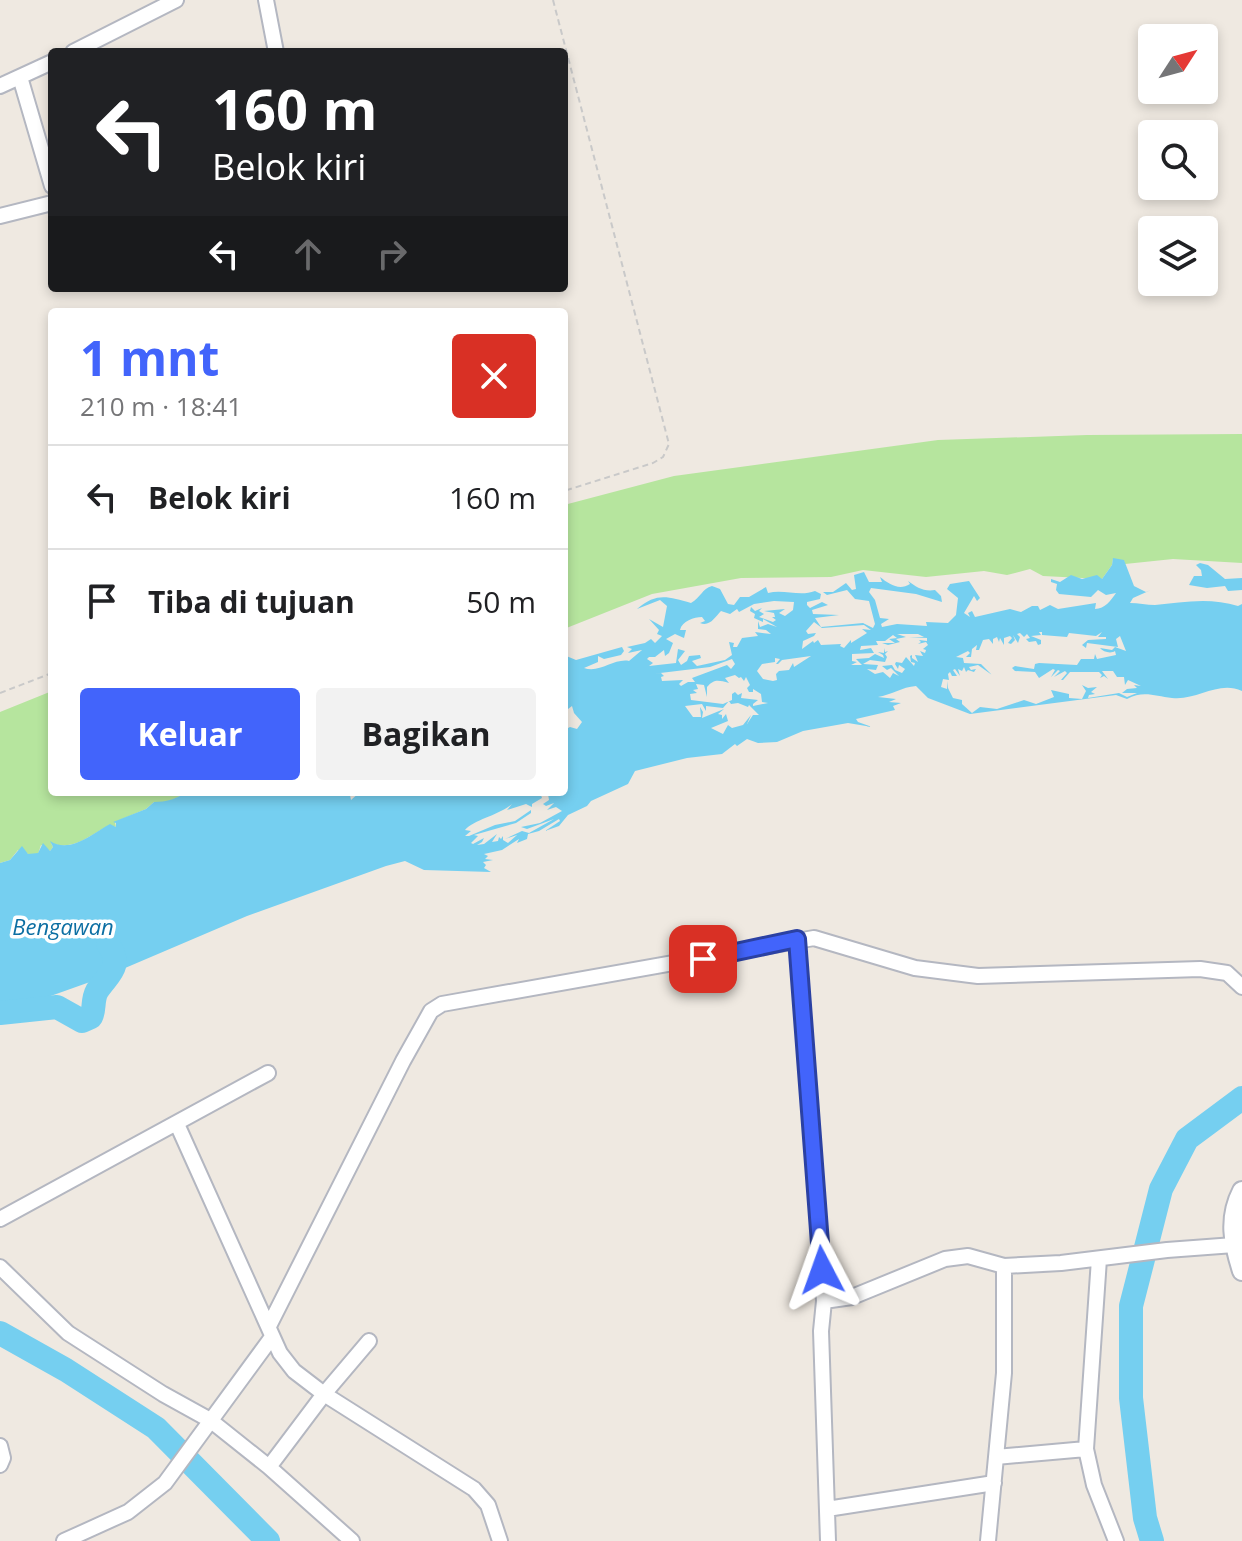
<!DOCTYPE html>
<html lang="id">
<head>
<meta charset="utf-8">
<style>
	:root { --surface:#fff; --page:#f2f2f2; --text:#202124; --muted:#757577; --line:#e0e0e0; --accent:#4264fb }
	body { margin:0; font-family:"Open Sans",sans-serif; background:var(--page); color:var(--text); height:100vh; display:flex; flex-direction:column; font-size:30px; white-space:nowrap }
	* { box-sizing:border-box; margin:0 }
	p { font-size:26px; color:var(--muted) }
	.icon { flex:none; width:44px; height:44px; fill:none; stroke:currentColor; stroke-width:2; stroke-linecap:round; stroke-linejoin:round }
	.map { position:relative; flex:1; overflow:hidden }
	.sheet { position:absolute; left:48px; top:308px; width:520px; height:488px; display:flex; flex-direction:column; background:var(--surface); border-radius:8px; box-shadow:0 4px 12px #0003 }
	.sheet>* { flex:none }
	.banner { position:absolute; left:48px; top:48px; width:520px; height:244px; border-radius:8px; box-shadow:0 4px 12px #0003; background:#202124; color:#fff; overflow:hidden }
	.needle { width:52px; rotate:54deg }
	.controls { position:absolute; left:1138px; top:24px; display:grid; gap:16px }
	.controls a { display:grid; place-items:center; width:80px; height:80px; border-radius:8px; background:var(--surface); box-shadow:0 4px 12px #0003; font-size:40px }
	.pin { position:absolute; display:grid; place-items:center; width:68px; height:68px; color:#fff; margin:-34px; border-radius:16px; box-shadow:0 4px 12px #0006 }
	.me { position:absolute; width:88px; margin:-44px; rotate:356deg; stroke-linejoin:round; filter:drop-shadow(0 0 6px #0008) }
	.turn { display:flex; align-items:center; gap:28px; height:168px; padding:0 32px; font-size:36px }
	.turn .icon { width:104px; height:104px; stroke-width:2.5 }
	.turn b { display:block; font-size:56px; line-height:68px }
	.lanes { display:flex; align-items:center; height:76px; padding:0 32px; background:#0003; justify-content:center; gap:40px; direction:ltr }
	.lanes .off { opacity:.35 }
	.round { display:grid; place-items:center; flex:none; width:84px; height:84px; border-radius:8px; background:var(--page) }
	.overview { display:flex; align-items:center; justify-content:space-between; height:136px; padding:0 32px }
	h1 { font-size:48px; font-weight:700; line-height:60px; color:var(--accent) }
	.action { display:flex; gap:16px; margin-top:auto; padding:16px 32px }
	.action a { flex:1; height:92px; border-radius:8px; background:var(--accent); color:#fff; font-size:32px; font-weight:700; line-height:92px; text-align:center }
	.action a+a { background:var(--page); color:var(--text) }
	ul { padding:0; list-style:none }
	li { display:flex; align-items:center; gap:24px; height:104px; padding:0 32px; border-top:2px solid var(--line) }
	li div { flex:1 }
	li b { display:block; font-size:30px }
	li em { font-style:normal }
	.map>svg:first-child { display:block }
</style>
</head>
<body>
<div class="map">
<svg width="1242" height="1541" viewBox="0 0 1242 1541">
	<rect width="100%" height="100%" fill="#efe9e1"/>
	<path fill="#b6e59e" d="M1242,434V563L1173,559L1125,564L1124,561L1113,559L1112,565L1102,579L1043,576L1030,569L1007,575L984,571L926,577L863,570L831,577L741,578L652,594L564,629V505L674,476L938,440L1087,435Z
		M52,691V792H187C178,798 166,804 154,802L146,809L115,822L116,827L110,825C91,834 73,852 51,843L53,847L50,851L41,845L38,854H28L18,850L10,860L0,863V712Z"/>
	<path fill="#75cff0" fill-rule="evenodd" d="M1113,558L1124,560L1134,586L1146,592L1151,590L1133,598L1130,603C1138,603 1147,605 1155,605C1182,602 1211,597 1238,606L1242,604V691C1218,680 1197,701 1172,698C1155,696 1143,690 1127,699L1116,695L970,714L928,698L916,686C902,687 891,695 878,697L896,699L889,702L901,703L893,706L895,710L856,719L858,722L872,727L848,723L803,731L777,742L758,743L747,739L737,746L735,744L722,754L687,758L635,771L628,784L591,801L587,806L568,815L559,826L545,831L560,821L559,819L539,831L528,834L527,839L517,843L519,839L502,850L484,854L488,856L485,859L493,860L483,862L486,865L484,868L491,872L424,870L405,861L386,866L247,916L104,977L0,1014V863L10,860L22,846L28,854L38,853L43,843L50,851L53,847L50,841C70,854 92,834 110,824L116,827V823L113,822L146,809L154,802C166,802 176,799 187,792H359L355,796L350,795L351,800L360,792L364,796L365,792H540L542,798L532,804V807L526,804L507,810L512,804C498,816 475,819 465,830L471,831L465,836H469L495,825L515,821L531,810V813L516,823L474,835L478,836L471,843L473,844L484,838L482,842L477,845L484,844L497,834L492,842L498,841L499,837L501,839L503,836V840L508,843L517,835L505,839L522,831L529,833L554,819L527,829L521,827L540,823L562,811L556,807L547,810L554,803L546,806L543,804L549,800L548,794L564,792V730L570,727L577,729L582,722L574,713L572,706L564,712V655L576,660L622,647L624,651L621,655L604,659L598,656V662L584,668C599,674 614,658 629,661L642,650L628,653L632,649L627,647L645,643L651,639L655,643L662,636L657,634L659,630L649,619L663,627L667,606L660,600L637,609C657,592 668,597 691,603C701,597 702,589 712,586L720,589L728,604L734,605L740,597H749L766,587L768,593C784,589 800,597 815,591L821,594L820,599L807,602V605L810,608L822,602L828,605L812,610L813,614L839,615L815,618L821,627L863,623L873,628L875,624L869,601L855,599L847,590L827,595L823,592H833L846,583L852,590L856,589L854,575L864,572L869,582H882L880,577C889,584 899,591 910,584L908,581C916,587 924,592 935,590L941,596L942,602L916,594L871,588L869,592L875,600L880,618L889,619L881,624L882,627L897,624L927,626L926,622L948,623L956,615L958,598L947,589L950,584L969,581L980,598L977,601L974,596L964,613L970,617L968,613L972,611L975,617L1010,609L1021,612L1032,606H1038L1040,610L1050,605L1058,609L1096,603L1095,609C1105,609 1111,600 1116,593L1106,595L1098,590L1091,597L1059,594L1056,590L1057,584L1051,582V579L1060,582L1071,575L1082,579L1097,575L1102,579L1112,565ZM774,601L794,602L793,610L785,616L779,613L785,609L764,611L774,613L775,617H772L776,620L773,622L759,617L764,614L759,611L762,608L755,611L751,607L750,611L755,614L754,618L763,622V619L777,627L768,624L760,627L758,621V629L766,630L771,634L755,632L758,636L742,638L737,647H733L734,643L729,642L732,655L725,660L697,666L692,661L701,658L700,655L689,656L687,661L681,665L678,660L685,651L678,649L676,663L649,666L653,663L647,659L649,657H655L664,650L665,656L669,653L673,643L666,639L675,634L684,638L686,630H680C682,621 694,617 702,617L705,621L700,623C710,627 715,617 721,611L730,614L737,609L739,612L754,604ZM814,622L822,628L864,625L871,630L862,629L867,633L851,643V640L844,648L840,646L841,644L821,645L818,640L814,643L813,641L802,649L803,641L814,636L816,633L808,634L806,631ZM1039,632H1042V635L1067,637L1069,633L1096,636L1102,632L1098,637H1106V639L1088,640L1082,645L1086,648L1087,643L1118,647L1116,639L1120,636L1126,651L1115,647L1112,650L1100,648C1103,652 1111,654 1115,651L1116,655L1097,659L1095,654L1094,659H1081L1077,665L1039,663L1035,664L1034,669L1015,666L1012,668L1015,671L1035,672L1039,678L1053,669L1055,670L1051,677L1058,670L1060,671L1054,677L1065,671L1067,673L1061,680H1063L1070,672H1099L1102,675L1100,678L1104,676L1108,679L1102,671H1113L1117,677H1124L1125,685L1128,680L1141,686L1134,685L1137,688L1127,689L1122,693H1137L1127,697L1119,693L1088,698L1089,695L1095,694L1091,692L1097,687L1088,688L1082,685L1086,691L1082,699L1069,698V694L1051,690L1054,697L1036,704L1024,700L997,709L980,707L972,713L962,704V700L953,698L948,688V681L947,689L941,687L943,679L949,680L948,674L950,672L952,676H957L953,670L955,669L960,676L958,669L962,671L964,667L966,672L968,670L974,672L976,669L971,670L969,667L978,665L992,675L981,664L964,663L963,658L956,657L968,651L970,653L966,657H971L972,649L977,645L976,650H979L983,640L989,639L993,644V639L997,637L999,642L1000,638L1004,645V638L1010,636L1012,638L1008,643L1011,644L1015,640L1013,635L1018,643L1020,637L1017,634L1020,633L1024,637L1027,634L1030,638L1026,639L1029,642L1036,641L1038,645L1041,644V640L1031,636L1041,635ZM918,634L924,637H909L927,638V641L919,640L921,642L918,644L926,642L928,645L923,649L926,650L925,653L920,651L923,656L915,655L918,662L912,658V655L910,656L911,662L915,663L914,666L906,657L902,663L896,662L895,664L898,669L899,665L905,669L902,673L895,670L892,665L882,666L887,670L891,668L899,676L893,673L890,678L883,672L875,674L867,669L876,670L878,665L863,664L870,660L885,662L887,657L885,654L888,651L885,652L884,648V653L878,652L883,655L884,658L875,654L869,658L856,659L862,665H851L857,662L852,661V654L874,653L871,648L860,650L861,646L878,645L876,641H885L893,635L897,638L889,639L895,643H882L888,645L900,642L896,639L906,637L897,634ZM811,656L794,667L793,663L789,670L779,671L776,674L777,680L773,681L763,679L757,671L762,664L775,662V658L780,659L776,664H778L782,660ZM732,659L735,664L731,669L727,665L692,678L695,682H688L681,686L679,684L683,680L662,681L661,677L664,676L661,673L652,674L710,667ZM735,675L739,678L741,677L744,681L746,677L750,685L747,688L749,692H753V689L761,694L762,702L768,703L753,706V704L758,700L741,698L742,693L738,695L735,692L732,694V700L723,704L691,700L690,694L697,693L693,690L698,689L696,684L704,685L707,697V687C714,679 718,680 729,683L725,678ZM729,701L731,704L738,703L748,707L749,705L759,715H753L747,724L751,715L743,725L732,728L728,725L723,734L711,728L728,721L726,714L722,719V715L718,714L724,709L702,718L703,712L700,707L701,717H693L685,706L702,704L706,711V706L723,708Z
		M1200,563L1208,565L1225,579L1242,578V590L1228,591L1225,586L1207,588L1189,585L1194,576H1202L1201,570L1196,565Z"/>
	<g fill="none" stroke-linecap="round" stroke-linejoin="round">
		<path stroke="#75cff0" stroke-width="24" d="M0,1013L57,1007L82,1021L91,1017C95,1009 92,1000 97,991C108,974 124,967 108,944
			M0,1333L66,1370L156,1428L268,1541
			M1152,1541L1145,1518L1131,1398V1306L1161,1189L1187,1139L1242,1098"/>
		<defs>
			<path id="minor" d="M266,0L276,52
				M73,52L176,0
				M20,77L52,186
				M0,86L52,62
				M0,216L52,203
				M797,939L824,1301
				M177,1124L280,1353L294,1371L324,1394L474,1489L488,1505L500,1541
				M0,1219L268,1073
				M1099,1259L1086,1449L1094,1485L1116,1541
				M0,1267L68,1333L163,1394L210,1420L269,1467L352,1541
				M269,1326L403,1061L431,1011L442,1004L814,938L915,968L978,976L1200,969L1227,973L1242,987
				M0,1446L3,1458L0,1465
				M996,1457L1086,1449
				M269,1467L324,1394L369,1341
				M827,1509L994,1483
				M64,1541L128,1512L165,1483L272,1337
				M828,1541L821,1331L824,1301L852,1297L945,1259L968,1256L1004,1266L1061,1263L1167,1250L1234,1245
				M988,1541L1004,1373V1266"/>
			<path id="tertiary" d="M1242,1191C1228,1218 1233,1243 1242,1271"/>
		</defs>
		<use href="#minor" stroke="#b4b7c1" stroke-width="18"/>
		<use href="#tertiary" stroke="#b4b7c1" stroke-width="22"/>
		<path stroke="#c9c9c9" stroke-width="2" stroke-dasharray="6 4" stroke-linecap="butt" d="M553,0L669,444L663,457L653,463L564,491
			M0,693L52,673"/>
		<use href="#minor" stroke="#fff" stroke-width="14"/>
		<use href="#tertiary" stroke="#fff" stroke-width="18"/>
	</g>
	<g fill="none" stroke-linecap="round" stroke-linejoin="round">
		<defs>
			<path id="route" d="M703,959L797,939L822,1270"/>
		</defs>
		<use href="#route" stroke="#2b41a3" stroke-width="20"/>
		<use href="#route" stroke="#4264fb" stroke-width="14"/>
	</g>
	<g text-anchor="middle" stroke-width="7" stroke-linejoin="round" paint-order="stroke">
		<g font-size="22" font-style="italic" fill="#0d6fa3" stroke="#fff">
			<text x="63" y="935">Bengawan</text>
		</g>
	</g>
</svg>
<div class="controls">
<a><svg class="needle" viewBox="-14 -14 28 28"><path d="M0-13l5 13h-10z" fill="#e53935"/><path d="M0 13l5-13h-10z" fill="#757577"/></svg></a>
<a><svg class="icon" aria-label="search" viewBox="0 0 24 24"><circle cx="10" cy="10" r="6"/><path d="M15 15l6 6"/></svg></a>
<a><svg class="icon" aria-label="layers" viewBox="0 0 24 24"><path d="M12 4l9 5-9 5-9-5zM3 14l9 5 9-5"/></svg></a>
</div>
<div class="pin" style="left:703px;top:959px;background:#d93025"><svg class="icon" aria-label="arrive" viewBox="0 0 24 24"><path d="M6 21V4h12l-3 4 3 4H6"/></svg></div>
<svg class="me" style="left:822px;top:1270px" viewBox="-20 -20 40 40"><path d="M0-17L14 15 0 8-14 15z" fill="#4264fb" stroke="#fff" stroke-width="4"/></svg>
<div class="banner">
<div class="turn"><svg class="icon" aria-label="left" viewBox="0 0 24 24"><path d="M17 20v-9H6M10 6l-5 5 5 5"/></svg><div><b>160 m</b>Belok kiri</div></div>
<div class="lanes"><svg class="icon" aria-label="left" viewBox="0 0 24 24"><path d="M17 20v-9H6M10 6l-5 5 5 5"/></svg><svg class="icon off" aria-label="ahead" viewBox="0 0 24 24"><path d="M12 20V5M6 11l6-6 6 6"/></svg><svg class="icon off" aria-label="right" viewBox="0 0 24 24"><path d="M7 20v-9h11M14 6l5 5-5 5"/></svg></div>
</div>
<section class="sheet">
<div class="overview"><div><h1>1 mnt</h1><p>210 m · 18:41</p></div><a class="round" style="background:#d93025;color:#fff"><svg class="icon" aria-label="close" viewBox="0 0 24 24"><path d="M6 6l12 12M18 6L6 18"/></svg></a></div>
<ul>
<li><svg class="icon" aria-label="left" viewBox="0 0 24 24"><path d="M17 20v-9H6M10 6l-5 5 5 5"/></svg><div><b>Belok kiri</b></div><em>160 m</em></li>
<li><svg class="icon" aria-label="arrive" viewBox="0 0 24 24"><path d="M6 21V4h12l-3 4 3 4H6"/></svg><div><b>Tiba di tujuan</b></div><em>50 m</em></li>
</ul>
<div class="action"><a>Keluar</a><a>Bagikan</a></div>
</section>
</div>
</body>
</html>
